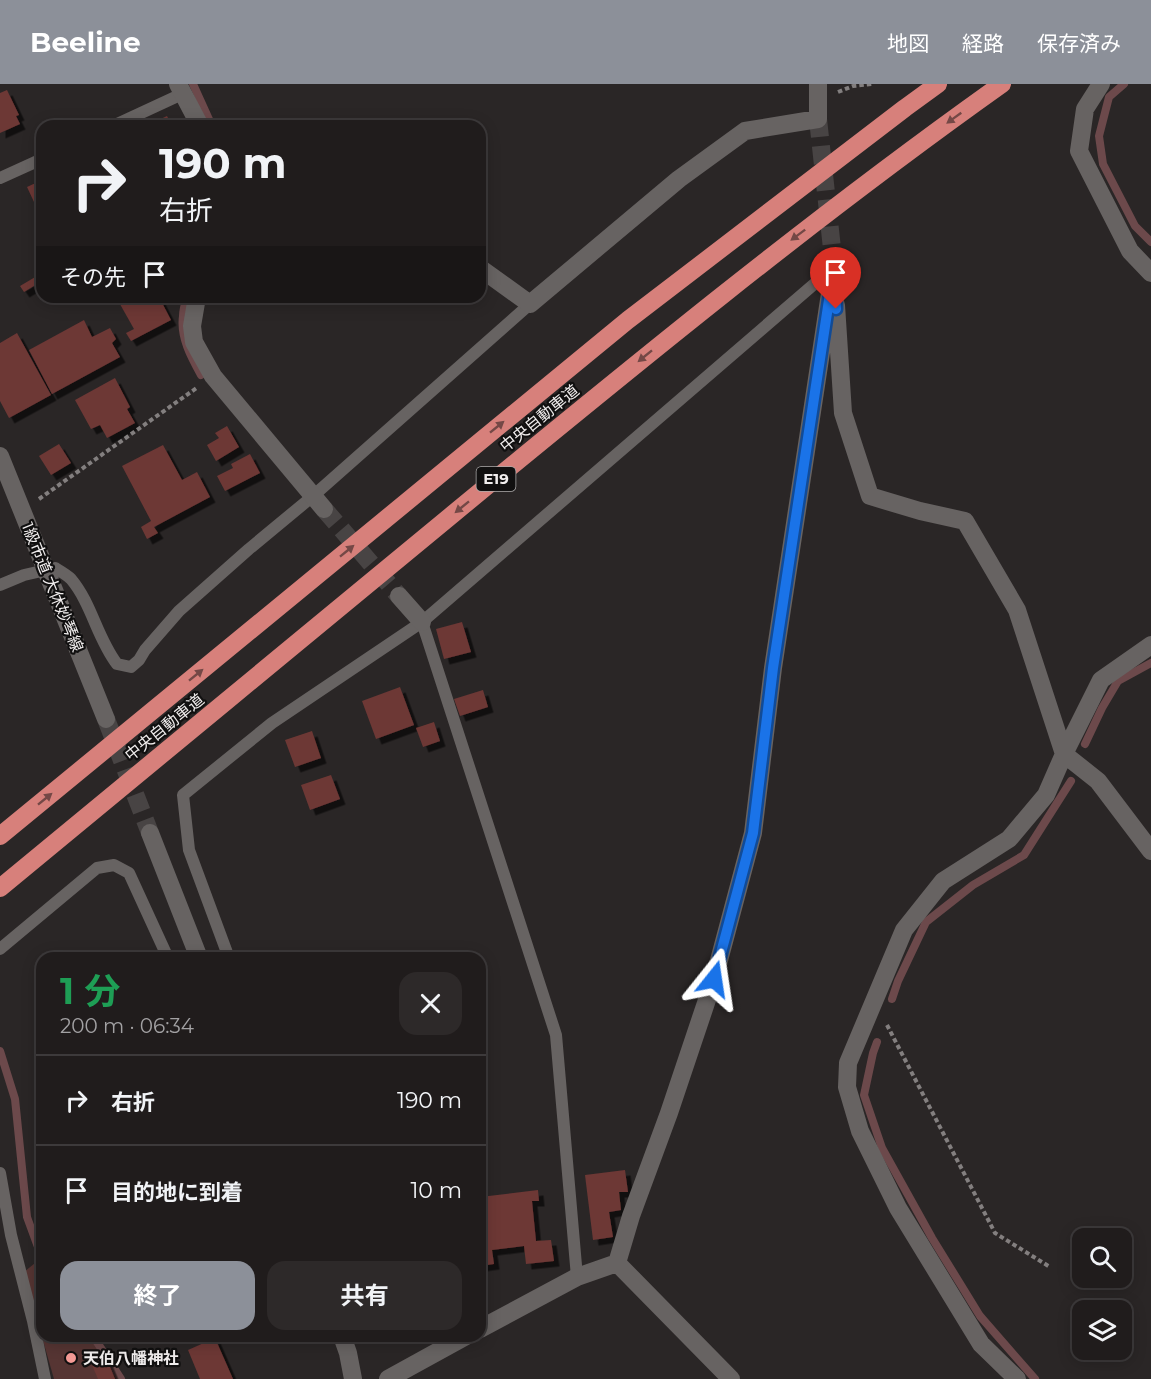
<!DOCTYPE html>
<html lang="ja">
<head>
<meta charset="utf-8">
<style>
	:root { --surface:#201c1c; --page:#2d2929; --text:#f1f3f6; --muted:#a2a1a3; --line:#3d3a3b; --accent:#8c9099 }
	body { margin:0; font-family:Montserrat,"Noto Sans JP",sans-serif; background:var(--page); color:var(--text); height:100vh; display:flex; flex-direction:column; font-size:22px; white-space:nowrap }
	* { box-sizing:border-box; margin:0 }
	p { font-size:20px; color:var(--muted) }
	.icon { flex:none; width:33px; height:33px; fill:none; stroke:currentColor; stroke-width:2; stroke-linecap:round; stroke-linejoin:round }
	.map { position:relative; flex:1; overflow:hidden }
	.details { position:absolute; left:36px; top:868px; width:450px; height:390px; display:flex; flex-direction:column; background:var(--surface); border-radius:18px; box-shadow:0 3px 15px #0003,0 0 0 2px var(--line) }
	.details>* { flex:none }
	.top-card { position:absolute; left:36px; top:36px; width:450px; height:183px; border-radius:18px; box-shadow:0 3px 15px #0003,0 0 0 2px var(--line); background:#201c1c; color:var(--text); overflow:hidden }
	.controls { position:absolute; left:1072px; top:1144px; display:grid; gap:12px }
	.controls a { display:grid; place-items:center; width:60px; height:60px; border-radius:12px; background:var(--surface); box-shadow:0 3px 15px #0003,0 0 0 2px var(--line); font-size:30px }
	.pin { position:absolute; display:grid; place-items:center; width:51px; height:51px; color:#fff; margin:-62px -26px; border-radius:50% 50% 50% 0; rotate:-45deg; box-shadow:0 0 6px #0007 }
	.pin .icon { rotate:45deg }
	.me { position:absolute; width:66px; margin:-33px; rotate:15deg; stroke-linejoin:round; filter:drop-shadow(0 0 4px #0008) }
	.turn { display:flex; align-items:center; gap:21px; height:126px; padding:0 24px; font-size:27px }
	.turn .icon { width:78px; height:78px; stroke-width:2.5 }
	.turn b { display:block; font-size:42px; line-height:51px }
	.then { display:flex; align-items:center; height:57px; padding:0 24px; background:#0003; gap:12px; font-size:22px }
	.round { display:grid; place-items:center; flex:none; width:63px; height:63px; border-radius:18px; background:var(--page) }
	.headline { display:flex; align-items:center; justify-content:space-between; height:102px; padding:0 24px }
	h1 { font-size:36px; font-weight:700; line-height:45px; color:#1e9e55 }
	.action { display:flex; gap:12px; margin-top:auto; padding:12px 24px }
	.action a { flex:1; height:69px; border-radius:18px; background:var(--accent); color:#fff; font-size:24px; font-weight:700; line-height:69px; text-align:center }
	.action a+a { background:var(--page); color:var(--text) }
	ul { padding:0; list-style:none }
	li { display:flex; align-items:center; gap:18px; height:90px; padding:0 24px; border-top:2px solid var(--line) }
	li div { flex:1 }
	li b { display:block; font-size:22px }
	li em { font-style:normal }
	header { display:flex; align-items:center; gap:36px; box-sizing:border-box; height:84px; padding:0 30px; background:var(--accent); color:#fff }
	header strong { font-size:28px }
	nav { display:flex; gap:33px; margin-inline-start:auto; font-size:21px }
	.map>svg:first-child { display:block }
</style>
</head>
<body>
<header>
<strong>Beeline</strong>
<nav><a>地図</a><a>経路</a><a>保存済み</a></nav>
</header>
<div class="map">
<svg width="1151" height="1295" viewBox="0 0 1151 1295">
	<defs>
		<filter id="shadow"><feDropShadow dx="5.5" dy="5.5" stdDeviation="0" flood-color="#0009"/></filter>
	</defs>
	<rect width="100%" height="100%" fill="#2a2626"/>
	<path fill="#563533" d="M40,1175L42,1178V1252L24,1188Z
		M42,1253H90L118,1295H54Z"/>
	<g fill="none" stroke-linecap="round" stroke-linejoin="round">
		<path stroke="#6c494b" stroke-width="8" d="M193,0L212,42
			M1124,0L1109,13L1099,52L1103,80L1135,142L1151,158
			M187,213C185,219 183,226 183,232C180,253 191,273 201,291
			M1085,660L1102,624L1118,597L1151,579
			M892,915L898,897L926,838L973,801L1024,771L1071,697
			M877,958L873,969L864,1011L882,1064L932,1154L980,1232L1035,1295
			M0,967L15,1015L27,1133L42,1174
			M93,1252L121,1295"/>
	</g>
	<path fill="#6d3735" filter="url(#shadow)" d="M7,6L19,31L16,32L20,40L0,49V9Z
		M167,32L172,42H146Z
		M42,96V135L27,103Z
		M42,189V197L24,208L20,202Z
		M116,213H159L171,236L131,257L126,249L134,245Z
		M84,236L92,253L110,244L116,255L112,259L120,273L52,310L29,266Z
		M17,249L51,311L9,334L0,317V259Z
		M115,294L130,323L127,325L135,339L107,354L100,341L91,345L75,316Z
		M227,342L239,363L216,377L207,361L219,354L215,349Z
		M59,360L71,379L51,391L39,372Z
		M163,361L182,396L197,388L210,413L154,443L158,449L147,455L141,443L151,437L122,382Z
		M250,370L260,389L225,407L217,392L233,384L231,380Z
		M462,538L471,568L444,575L436,545Z
		M400,603L414,641L376,655L362,617Z
		M483,606L488,623L460,632L454,615Z
		M434,638L440,657L423,663L416,644Z
		M312,647L321,674L295,683L285,656Z
		M331,691L340,715L310,726L301,701Z
		M625,1086L628,1108H619L621,1126L609,1128L613,1153L593,1156L585,1091Z
		M538,1106L539,1117H532L536,1157L551,1156L554,1177L526,1180L524,1162L492,1166L494,1180L480,1182V1113Z
		M215,1254L233,1295H200L188,1266Z
		M107,1276L115,1295H98L92,1281Z"/>
	<g fill="none" stroke-linecap="round" stroke-linejoin="round">
		<path stroke="#484444" stroke-width="18" stroke-dasharray="18 9" stroke-linecap="butt" d="M818,35L834,183
			M324,425L399,512
			M106,635L150,749"/>
		<path stroke="#837f7f" stroke-width="4" stroke-dasharray="4.5 3" stroke-linecap="butt" d="M838,8L853,2L872,0
			M39,415L198,303
			M887,941L995,1149L1050,1183"/>
		<path stroke="#676362" stroke-width="12" d="M113,42L182,10
			M0,94L42,75
			M0,501L24,491L55,484C60,487 67,491 71,495C92,520 97,554 117,580L131,583L139,576L145,566L179,527L249,465L313,412L530,220
			M422,538L556,951L577,1193
			M0,865L97,784L114,781L129,789L168,874
			M229,874L189,766L183,711L272,639L422,538L834,183
			M0,1089L11,1151L33,1237L45,1295"/>
		<path stroke="#676362" stroke-width="18" d="M178,0L200,42
			M1101,0L1085,25L1079,67L1130,167L1151,189
			M480,184L530,220L679,95L745,47L818,35V0
			M197,213L192,242L194,258L213,292L324,425
			M836,221L843,329L870,412L920,427L965,437L1017,526L1064,670L1098,697L1151,767
			M0,372L106,635
			M399,512L422,538
			M150,749L199,874
			M617,1179L631,1132L669,1029L714,895L753,749L773,584L834,183
			M617,1179L731,1295
			M480,1245L577,1193L617,1179
			M342,1252L348,1269L353,1295
			M388,1295L466,1252
			M1017,1295L981,1260L898,1124L860,1047L847,1003L848,979L904,846L943,797L1009,755L1046,711L1064,670L1101,596L1151,561"/>
		<path stroke="#d7807b" stroke-width="18" d="M0,752L628,236L905,24L938,0
			M0,804C151,679 302,555 453,430C633,282 812,135 1002,0"/>
	</g>
	<defs><path id="oneway-solid" d="M-6-.8H1V-3.2L6.5 0L1 3.2V.8H-6Z" transform="scale(1.5)"/></defs>
	<g fill="#744846">
		<use href="#oneway-solid" transform="translate(954 34) rotate(144)"/>
		<use href="#oneway-solid" transform="translate(798 151) rotate(143)"/>
		<use href="#oneway-solid" transform="translate(645 272) rotate(141)"/>
		<use href="#oneway-solid" transform="translate(497 343) rotate(-39)"/>
		<use href="#oneway-solid" transform="translate(462 423) rotate(141)"/>
		<use href="#oneway-solid" transform="translate(347 467) rotate(-39)"/>
		<use href="#oneway-solid" transform="translate(196 591) rotate(-39)"/>
		<use href="#oneway-solid" transform="translate(45 715) rotate(-39)"/>
	</g>
	<g fill="none" stroke-linecap="round" stroke-linejoin="round">
		<defs>
			<path id="route" d="M714,895L753,749L773,584L834,183L836,225"/>
		</defs>
		<use href="#route" stroke="#114b97" stroke-width="15"/>
		<use href="#route" stroke="#1a73e8" stroke-width="10"/>
	</g>
	<circle fill="#f59b96" stroke="#111010" stroke-width="2" cx="71" cy="1274" r="6"/>
	<g text-anchor="middle" stroke-width="4.5" stroke-linejoin="round" paint-order="stroke">
		<rect fill="#111010" stroke="#adabab" stroke-width="1.5" x="476.5" y="383" width="39" height="24" rx="4.5"/>
		<g font-size="15" font-weight="bold" fill="#f0eded">
			<text x="496" y="400">E19</text>
		</g>
		<g font-size="16" fill="#f0eded" stroke="#111010">
			<text transform="translate(539 334) rotate(-39)" y="6">中央自動車道</text>
			<text transform="translate(53 503) rotate(68)" y="6">1級市道 大休妙琴線</text>
			<text transform="translate(164 643) rotate(-39)" y="6">中央自動車道</text>
		</g>
		<g font-size="16" font-weight="bold" fill="#f0eded" stroke="#111010" text-anchor="start">
			<text x="83" y="1280">天伯八幡神社</text>
		</g>
	</g>
</svg>
<div class="controls">
<a><svg class="icon" aria-label="search" viewBox="0 0 24 24"><circle cx="10" cy="10" r="6"/><path d="M15 15l6 6"/></svg></a>
<a><svg class="icon" aria-label="layers" viewBox="0 0 24 24"><path d="M12 4l9 5-9 5-9-5zM3 14l9 5 9-5"/></svg></a>
</div>
<div class="pin" style="left:836px;top:225px;background:#d93025"><svg class="icon" aria-label="arrive" viewBox="0 0 24 24"><path d="M6 21V4h12l-3 4 3 4H6"/></svg></div>
<svg class="me" style="left:714px;top:895px" viewBox="-20 -20 40 40"><path d="M0-17L14 15 0 8-14 15z" fill="#1a73e8" stroke="#fff" stroke-width="4"/></svg>
<div class="top-card">
<div class="turn"><svg class="icon" aria-label="right" viewBox="0 0 24 24"><path d="M7 20v-9h11M14 6l5 5-5 5"/></svg><div><b>190 m</b>右折</div></div>
<div class="then">その先<svg class="icon" aria-label="arrive" viewBox="0 0 24 24"><path d="M6 21V4h12l-3 4 3 4H6"/></svg></div>
</div>
<section class="details">
<div class="headline"><div><h1>1 分</h1><p>200 m · 06:34</p></div><a class="round"><svg class="icon" aria-label="close" viewBox="0 0 24 24"><path d="M6 6l12 12M18 6L6 18"/></svg></a></div>
<ul>
<li><svg class="icon" aria-label="right" viewBox="0 0 24 24"><path d="M7 20v-9h11M14 6l5 5-5 5"/></svg><div><b>右折</b></div><em>190 m</em></li>
<li><svg class="icon" aria-label="arrive" viewBox="0 0 24 24"><path d="M6 21V4h12l-3 4 3 4H6"/></svg><div><b>目的地に到着</b></div><em>10 m</em></li>
</ul>
<div class="action"><a>終了</a><a>共有</a></div>
</section>
</div>
</body>
</html>
